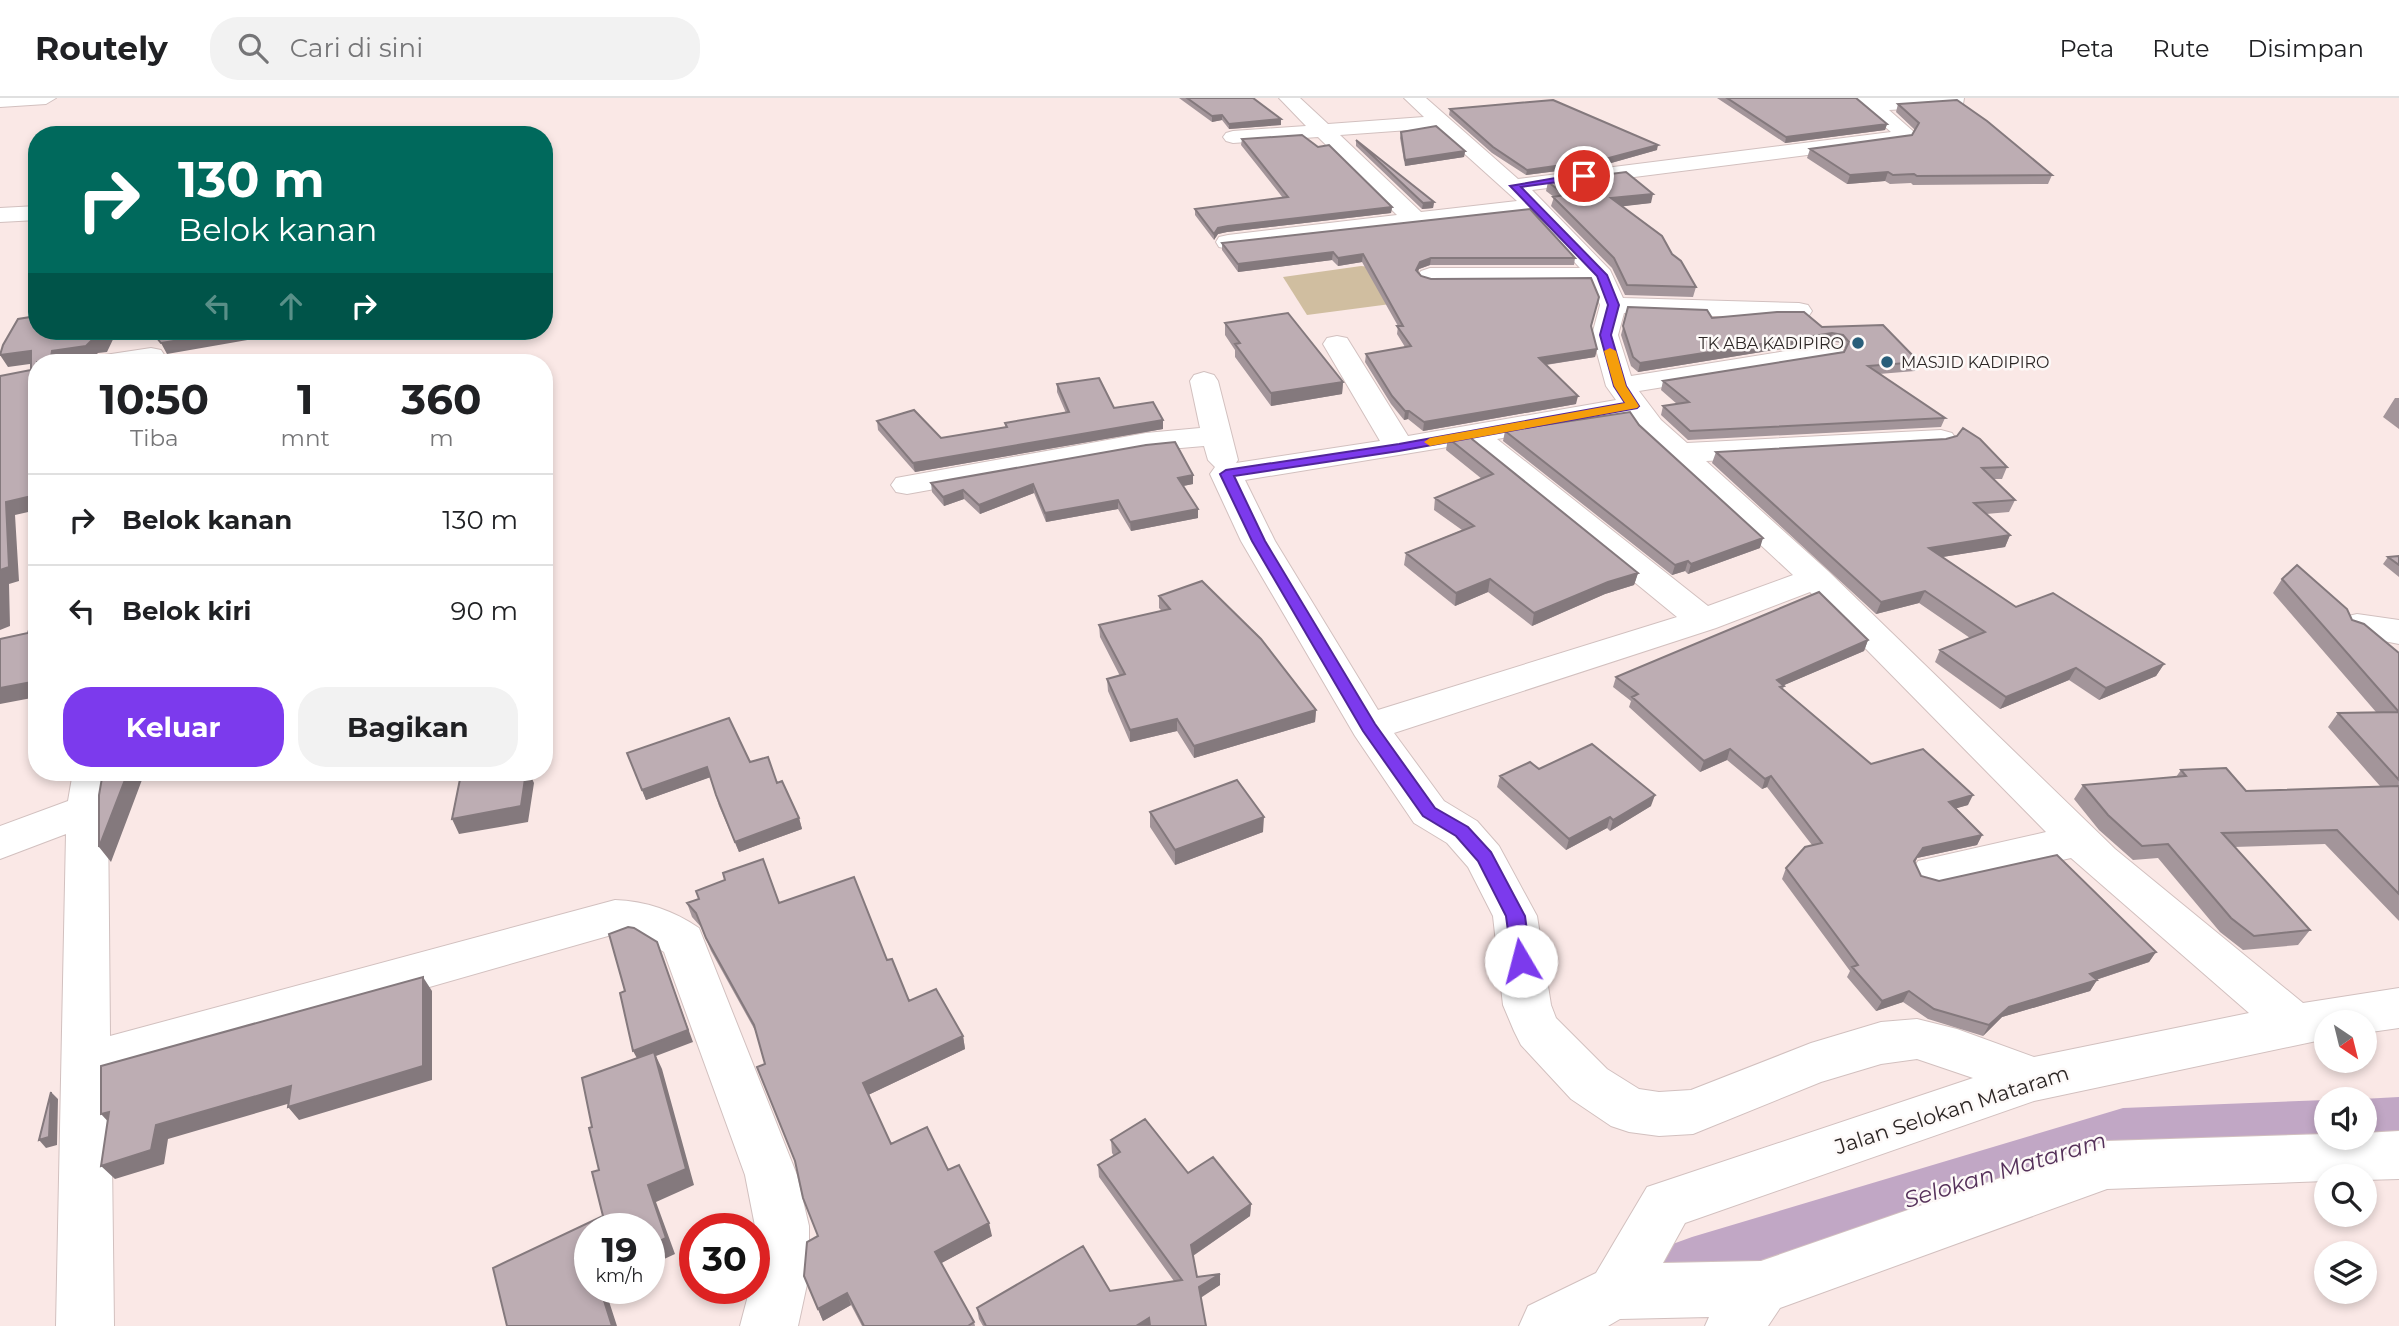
<!DOCTYPE html>
<html lang="id">
<head>
<meta charset="utf-8">
<style>
	:root { --surface:#fff; --page:#f2f2f2; --text:#202124; --muted:#757577; --line:#e0e0e0; --accent:#7c3aed }
	body { margin:0; font-family:Montserrat,sans-serif; background:var(--page); color:var(--text); height:100vh; display:flex; flex-direction:column; font-size:26px; white-space:nowrap }
	* { box-sizing:border-box; margin:0 }
	p { font-size:23px; color:var(--muted) }
	.icon { flex:none; width:38px; height:38px; fill:none; stroke:currentColor; stroke-width:2; stroke-linecap:round; stroke-linejoin:round }
	.map { position:relative; flex:1; overflow:hidden }
	.side { position:absolute; left:28px; top:256px; width:525px; height:427px; display:flex; flex-direction:column; background:var(--surface); border-radius:28px; box-shadow:0 4px 10px #0003 }
	.side>* { flex:none }
	.hud { position:absolute; left:28px; top:28px; width:525px; height:214px; border-radius:28px; box-shadow:0 4px 10px #0003; background:#00695c; color:#fff; overflow:hidden }
	.needle { width:46px; rotate:145deg }
	.controls { position:absolute; left:2314px; top:912px; display:grid; gap:14px }
	.controls a { display:grid; place-items:center; width:63px; height:63px; border-radius:50%; background:var(--surface); box-shadow:0 4px 10px #0003; font-size:35px }
	.speed { position:absolute; left:574px; top:1115px; display:flex; gap:14px; font-size:35px; font-weight:700; text-align:center }
	.speed>* { display:grid; place-content:center; width:91px; height:91px; border-radius:50%; background:var(--surface); box-shadow:0 4px 10px #0003; line-height:1 }
	.speed small { font-size:18px; font-weight:400 }
	.speed .limit { border:10px solid #d22; background:#fff; color:#111 }
	.pin { position:absolute; display:grid; place-items:center; width:60px; height:60px; color:#fff; margin:-30px; border:4px solid #fff; border-radius:50%; box-shadow:0 2px 7px #0007 }
	.me { position:absolute; width:77px; margin:-38px; rotate:352deg; stroke-linejoin:round; filter:drop-shadow(0 0 5px #0008) }
	.turn { display:flex; align-items:center; gap:24px; height:147px; padding:0 35px; font-size:32px }
	.turn .icon { width:91px; height:91px; stroke-width:2.5 }
	.turn b { display:block; font-size:49px; line-height:60px }
	.lanes { display:flex; align-items:center; height:66px; padding:0 35px; background:#0003; justify-content:center; gap:35px; direction:ltr }
	.lanes .off { opacity:.35 }
	.eta { display:flex; justify-content:space-evenly; align-items:center; height:119px; text-align:center }
	.eta b { font-size:42px; font-weight:700; line-height:49px }
	.button { display:flex; gap:14px; margin-top:auto; padding:14px 35px }
	.button a { flex:1; height:80px; border-radius:28px; background:var(--accent); color:#fff; font-size:28px; font-weight:700; line-height:80px; text-align:center }
	.button a+a { background:var(--page); color:var(--text) }
	ul { padding:0; list-style:none }
	li { display:flex; align-items:center; gap:21px; height:91px; padding:0 35px; border-top:2px solid var(--line) }
	li div { flex:1 }
	li b { display:block; font-size:26px }
	li em { font-style:normal }
	header { display:flex; align-items:center; gap:42px; box-sizing:border-box; height:98px; padding:0 35px; background:var(--surface); border-bottom:2px solid var(--line) }
	header strong { font-size:33px }
	nav { display:flex; gap:38px; margin-inline-start:auto; font-size:24px }
	.search { width:490px; height:63px; background:var(--page); display:flex; align-items:center; gap:18px; box-sizing:border-box; padding:0 24px; border-radius:28px; color:var(--muted); font-size:26px }
	.map>svg:first-child { display:block }
</style>
</head>
<body>
<header>
<strong>Routely</strong>
<div class="search"><svg class="icon" aria-label="search" viewBox="0 0 24 24"><circle cx="10" cy="10" r="6"/><path d="M15 15l6 6"/></svg>Cari di sini</div>
<nav><a>Peta</a><a>Rute</a><a>Disimpan</a></nav>
</header>
<div class="map">
<svg width="2399" height="1228" viewBox="0 0 2399 1228">
	<rect width="100%" height="100%" fill="#fae8e6"/>
	<path fill="#d0bea0" d="M1361,168L1406,173L1421,202L1307,217L1283,179Z"/>
	<g fill="none" stroke-linecap="round" stroke-linejoin="round">
		<path fill="#c1a7c5" fill-rule="evenodd" d="M2399,999V1051L2364,1052L2347,1046L2326,1054L2123,1062L1692,1199L1670,1191L1660,1169L1670,1147L1692,1139L2123,1010L2326,1002V1040H2364V1001H2362Z"/>
		<defs>
			<path id="minor" d="M0,0H56L46,6L0,9Z
				M1279,0H1300L1328,26L1424,19L1404,0H1426L1518,81L1891,34L1852,0H1964L1963,6L1956,8L1889,12L1914,34L1908,43L1901,45L1532,92L1610,172L1623,200L1799,205L1808,207L1812,213L1808,219L1799,221L1624,215L1618,237L1631,278L1830,246L1840,248L1844,254L1840,260L1830,262L1639,293L1661,322L1687,345L1941,332L1952,335L1956,341L1952,347L1941,350L1706,363L1828,473L2115,751L2303,905L2399,890V930L2364,935V924H2326V941L2034,1003L1685,1125L1663,1165L1761,1163L2107,1043L2326,1036V1040H2364V1035L2399,1033V1081L2364,1082V1078H2326V1083L2107,1091L1780,1210L1768,1228H1705L1709,1219L1620,1221L1608,1228H1519L1528,1208L1596,1175L1647,1089L1973,980L1917,961L1881,966L1821,984L1693,1036L1659,1038L1629,1034L1611,1028L1571,1001L1521,947L1514,933L1503,907L1493,818L1468,769L1447,745L1414,725L1355,638L1241,443L1210,376L1215,369L1208,362L1204,348L1146,353L907,396L896,394L891,387L896,380L907,378L1146,335L1200,330L1190,283L1194,277L1204,274L1214,277L1218,283L1238,362L1236,365L1380,343L1323,246L1327,240L1337,238L1347,240L1408,338L1616,302L1606,288L1592,237L1600,207L1591,185L1430,186L1421,183L1417,178L1421,173L1430,170H1580L1530,116L1228,151L1219,149L1216,144L1219,139L1228,137L1397,117L1318,39L1233,45L1226,43L1223,39L1226,35L1233,33L1306,28ZM1436,30L1517,103L1421,114L1340,37ZM1627,318L1639,334L1793,477L1708,508L1497,341ZM1466,346L1677,519L1378,612L1275,443L1245,382ZM1810,494L2046,734L1918,763L1911,775L1918,787L1933,791L2071,760L2249,915L2034,959L1957,931L1917,921L1881,924L1811,945L1691,992L1659,994L1639,991L1607,971L1556,920L1551,907L1537,818L1499,748L1477,723L1444,703L1394,635L1716,530Z
				M37,108V122L0,124V110Z
				M151,250L161,252L165,258L161,264H94L98,258Z
				M2357,516L2399,522V546L2344,535L2339,527L2344,519Z
				M73,674H113L108,712L110,938L615,802C646,803 674,813 699,830L797,1077L809,1128V1177L798,1228H740L750,1190H754L755,1128L745,1077L664,854L640,839L615,836L111,980L114,1228H56L66,736L0,761V728L68,703Z"/>
		</defs>
		<use href="#minor" stroke="#d2c0bf" stroke-width="2"/>
		<use href="#minor" fill="#fff" fill-rule="evenodd"/>
	</g>
	<path fill="#a3959a" d="M1179,0H1253L1281,21V27L1229,31L1222,22L1212,24Z
		M1717,0H1856L1887,26L1885,32L1785,45Z
		M1898,6L2052,77L2048,86L1913,87L1911,85L1890,86L1885,83L1847,86L1807,60L1810,51L1912,37L1915,32L1896,14Z
		M1450,11L1657,52L1604,67L1526,77L1492,55L1449,17Z
		M1401,34L1465,53L1464,59L1405,68L1400,40Z
		M1242,41L1392,109L1391,115L1227,134L1218,136L1214,142L1195,117V111L1283,100L1241,47Z
		M1356,42L1434,104L1433,110L1422,111L1356,48Z
		M1548,84L1651,105L1622,108L1672,156L1696,189L1693,199L1625,197L1612,170L1551,108L1554,99L1546,93Z
		M1222,145L1575,160L1574,167H1430L1419,171L1418,174L1421,178L1591,229L1597,251L1595,259L1546,267L1576,306L1423,333L1408,321L1404,322L1391,306L1365,264L1366,256L1405,249L1397,236L1398,228L1362,164L1338,168L1332,162L1238,174L1222,152Z
		M1628,209L1712,220L1822,229L1919,264L1915,273L1879,276L1945,320L1941,329L1688,342L1661,317L1663,308L1677,306L1661,292L1663,283L1844,254L1845,251L1841,245L1830,243L1638,274L1631,268L1621,237Z
		M1225,225L1343,284L1342,296L1271,308L1235,259V252L1225,237Z
		M1057,286L1114,310L1163,322V331L915,374L878,332L877,323L941,340L1006,329L1005,325L1066,315L1057,294Z
		M2395,300H2399V331L2383,319Z
		M1639,327L1760,450L1688,476L1685,473L1672,477L1503,343L1505,333Z
		M1448,340L1638,475L1634,487L1605,496L1532,528L1488,494L1455,508L1404,467L1406,455L1462,432L1434,412L1435,400L1482,381L1446,352Z
		M1716,354L2007,369L2002,381H1993L2015,402L2009,414L1986,416L2010,437L2005,449L1942,459L2016,509L2164,566L2156,578L2099,602L2069,582L2000,611L1935,564L1940,552L1970,540L1919,505L1876,516L1712,365Z
		M1193,377V386L1183,388L1198,420L1131,433L1118,411L1046,424L1034,395L980,416L964,401L944,408L932,394L931,385Z
		M2399,458V479L2383,466L2388,459Z
		M2282,481L2352,522L2399,555V823L2325,746L2234,749L2310,832L2298,847L2243,852L2220,834L2158,760L2133,762L2099,732L2074,701L2083,687L2176,679L2181,672L2246,693L2380,688L2328,629L2338,615L2376,614L2273,495Z
		M1159,498L1316,612L1315,624L1194,660L1177,633L1130,644L1108,593L1107,581L1120,578L1100,539L1099,527L1162,513L1159,510Z
		M1868,542L1864,553L1784,587L1783,591L1871,666L1968,707L1956,710L1982,737L1977,747L1917,760L1915,765L1921,778L2156,854L2149,864L2096,882H2097L2090,893L2002,919L1983,938L1928,921L1903,904L1876,913L1847,879L1850,873L1782,781L1786,770L1812,747L1767,689L1762,691L1727,662L1700,674L1629,609L1631,603L1613,589L1616,579Z
		M627,655L750,664L777,685L799,720L802,731L739,754L719,708L710,679L646,702Z
		M1539,671L1651,708L1610,733L1607,730L1566,752L1497,689L1500,678Z
		M1150,714L1263,734L1175,767L1150,729Z
		M687,805H779L887,862L909,903L963,938L965,951L868,997L891,1046L948,1072L992,1138L941,1165L974,1224L975,1228H862L851,1207L823,1223L804,1178L818,1138L757,936L711,853L701,829L692,819Z
		M1111,1042L1188,1075L1251,1106L1250,1118L1193,1158L1197,1179L1220,1176V1187L1200,1199L1206,1228H983L979,1221L977,1210L1110,1193L1174,1183L1099,1079L1098,1067L1114,1058L1112,1055Z"/>
	<path fill="#84797d" d="M1222,17V22L1212,24V18Z
		M1281,21V27L1229,31V26Z
		M1887,26L1885,32L1785,45L1786,39Z
		M1658,47L1657,52L1604,67L1526,77L1527,72Z
		M1465,53L1464,59L1405,68V62Z
		M1888,74L1885,83L1847,86L1850,77Z
		M1653,96L1651,105L1609,110L1611,100Z
		M1434,104L1433,110L1422,111L1423,105Z
		M1392,109L1391,115L1227,134L1218,136L1214,142V136L1218,130L1228,128Z
		M1333,154L1332,162L1238,174V166Z
		M1363,156L1362,164L1338,168V160Z
		M1431,160L1430,167L1419,171L1415,180L1416,172L1420,164Z
		M104,233H117L107,254L98,255L93,260L68,264H50L52,253L91,243Z
		M236,233H272L271,238L167,256L161,245Z
		M282,233H300L284,235Z
		M1832,235L1830,243L1638,274L1640,265Z
		M1597,251L1595,259L1537,268L1539,260Z
		M31,253L37,265L8,269L0,257Z
		M1343,284L1342,296L1271,308V295Z
		M1578,298L1576,306L1423,333L1424,324Z
		M1405,313H1409L1408,321L1404,322Z
		M1163,322V331L915,374L913,365Z
		M37,330V356L33,350Z
		M37,370V412L15,417L19,483L9,486L10,528L0,532V472L6,404Z
		M1193,377V386L1178,389V380Z
		M1033,386L1034,395L980,416L979,407Z
		M963,392L964,401L944,408L943,399Z
		M1118,402V411L1046,424L1045,415Z
		M1198,411V420L1131,433L1130,424Z
		M2010,437L2005,449L1924,462L1929,450Z
		M1763,440L1760,450L1688,476L1691,466Z
		M1688,463L1685,473L1672,477L1675,467Z
		M1638,475L1634,487L1605,496L1532,528L1534,515L1608,484Z
		M1490,481L1488,494L1455,508L1456,495Z
		M1925,493L1919,505L1876,516L1881,504Z
		M1868,542L1864,553L1773,592L1777,582Z
		M2164,566L2156,578L2099,602L2106,590Z
		M2076,570L2069,582L2000,611L2006,599Z
		M37,583V599L0,606V590Z
		M1316,612L1315,624L1194,660V648Z
		M1177,621V633L1130,644V632Z
		M1730,651L1727,662L1700,674L1704,663Z
		M707,669L711,679L646,702L642,692Z
		M128,674H145L111,764L99,749Z
		M526,674H529L534,685L528,724L459,736L452,721Z
		M1771,678L1767,689L1762,691L1765,681Z
		M1655,697L1651,708L1610,733L1613,722Z
		M1973,697L1968,707L1944,714L1949,704Z
		M1264,719L1263,734L1175,767V752Z
		M1610,719L1607,730L1566,752L1569,741Z
		M799,720L802,731L739,754L735,744Z
		M1982,737L1977,747L1917,760L1909,774L1923,750Z
		M657,844L693,944L656,958L662,971L694,1087L656,1104L675,1156L649,1168V1148L639,964L633,953Z
		M2156,854L2149,864L2083,886L2090,876Z
		M423,879L432,893V982L299,1022L288,1009Z
		M2097,882L2090,893L2002,919L1983,938L1989,927L2009,909Z
		M1909,893L1903,904L1876,913L1882,903Z
		M963,938L965,951L866,998L863,985Z
		M291,988L301,1002L168,1041L164,1066L115,1081L101,1068L156,1027Z
		M51,994L58,1001L57,1047L46,1050L39,1042Z
		M109,1014L114,1030L101,1016Z
		M1251,1106L1250,1118L1191,1159V1147Z
		M989,1125L992,1138L938,1167L935,1154Z
		M1220,1176V1187L1199,1201V1189Z
		M600,1190H607L605,1191L617,1228H612Z
		M847,1195L851,1207L823,1223L818,1211Z
		M1149,1220V1228H1136Z"/>
	<path fill="#bdadb3" stroke="#84797d" stroke-width="2" d="M1187,0H1253L1281,21L1229,26L1222,17L1212,18Z
		M1727,0H1856L1887,26L1786,39Z
		M1553,2L1658,47L1605,61L1527,72L1493,49L1450,11Z
		M1957,2L1987,23L2052,77L1917,78L1914,76L1893,77L1888,74L1850,77L1810,51L1912,37L1919,25L1898,6Z
		M1436,28L1465,53L1405,62L1401,34Z
		M1302,37L1318,49L1329,47L1392,109L1228,128L1218,130L1214,136L1195,111L1288,99L1242,41Z
		M1356,42L1434,104L1423,105Z
		M1626,74L1653,96L1611,100L1662,138L1672,156L1681,163L1696,189L1627,187L1614,160L1553,99L1565,97L1548,84Z
		M1530,111L1575,160H1431L1420,164L1416,172L1421,178L1431,181L1591,180L1599,199L1591,228L1597,251L1539,260L1578,298L1424,324L1409,313H1405L1392,298L1366,256L1411,248L1397,228H1403L1363,156L1338,160L1333,154L1238,166L1222,145Z
		M1628,209L1707,212L1712,220L1777,214H1804L1822,229L1883,227L1919,264L1868,268L1945,320L1690,333L1663,308L1689,304L1663,283L1844,254L1849,244L1843,237L1832,235L1640,265L1633,259L1623,228Z
		M1288,215L1343,284L1271,295L1235,246L1240,245L1225,225Z
		M37,218V233H104L100,242L91,243L86,248L52,253L50,264H37V330L33,350L37,349L36,397L6,404L9,469L0,472V278L31,272V253L0,257L3,247L18,221Z
		M156,233H236L161,245L157,240Z
		M1099,280L1114,310L1153,304L1163,322L913,365L877,323L914,312L941,340L1007,329L1005,325L1069,314L1057,286Z
		M1630,314L1639,327L1763,440L1691,466L1688,463L1675,467L1505,333Z
		M1963,330L1980,341L2007,369L1982,370L2015,402L1974,405L2010,437L1929,450L2016,509L2053,495L2164,566L2106,590L2076,570L2006,599L1940,552L1985,534L1925,493L1881,504L1716,354L1946,341L1957,338Z
		M1467,337L1638,475L1608,484L1534,515L1490,481L1456,495L1406,455L1474,428L1435,400L1493,376L1448,340Z
		M1175,344L1193,377L1178,380L1198,411L1130,424L1118,402L1045,415L1033,386L979,407L963,392L943,399L931,385L1146,347Z
		M2399,458V467L2388,459Z
		M2297,467L2347,511L2352,522L2364,526L2399,555V682L2338,615L2399,614L2282,481Z
		M1202,483L1261,541L1316,612L1194,648L1177,621L1130,632L1107,581L1125,576L1099,527L1170,511L1159,498Z
		M1819,494L1868,542L1777,582L1784,588L1780,589L1871,666L1923,651L1973,697L1949,704L1982,737L1923,750L1914,763L1921,778L1939,783L2057,757L2156,854L2090,876L2097,882L2009,909L1989,927L1934,911L1909,893L1882,903L1852,869L1858,867L1786,770L1805,749L1822,745L1771,678L1765,681L1730,651L1704,663L1632,599L1638,596L1616,579Z
		M37,527V583L0,590V541L28,535L30,529Z
		M729,620L750,664L768,659L777,685L782,683L799,720L735,744L716,697L707,669L642,692L627,655Z
		M1592,646L1655,697L1613,722L1610,719L1569,741L1500,678L1530,664L1539,671Z
		M2226,670L2246,693L2399,688V796L2337,732L2222,735L2310,832L2254,838L2231,820L2168,746L2142,748L2108,717L2083,687L2186,678L2181,672Z
		M103,674H128L99,749V697Z
		M501,674H526L521,708L452,721L460,681Z
		M1237,682L1264,719L1175,752L1150,714Z
		M763,761L779,805L854,779L887,862L892,861L909,903L936,891L963,938L863,985L891,1046L927,1029L948,1072L959,1067L989,1125L935,1154L974,1224L968,1228H864L847,1195L818,1211L804,1178L807,1144L818,1138L803,1100L795,1063L757,969L765,966L754,927L706,840L696,815L687,805L699,801L696,793L725,782L723,775Z
		M628,829L634,830L657,844L688,932L633,953L620,895L625,893L609,836Z
		M423,879V968L288,1009L291,988L156,1027L151,1052L101,1068L109,1014L101,1016V968Z
		M654,954L686,1071L648,1087L666,1140L649,1148V1130H590V1190H600L612,1228H507L493,1170L603,1118L592,1074L599,1072L589,1030L592,1029L582,980Z
		M51,994L49,1039L39,1042Z
		M1145,1021L1188,1075L1213,1059L1251,1106L1191,1147L1197,1179L1220,1176L1199,1189L1206,1228H1150L1149,1220L1136,1228H986L977,1210L1083,1148L1110,1193L1182,1182L1098,1067L1120,1054L1111,1042Z"/>
	<path fill="#7c3aed" stroke="#51269a" stroke-width="2" d="M1584,75L1588,76V80L1521,89L1607,177L1619,207L1611,237L1626,288L1639,308L1637,310L1399,353L1234,378L1265,443L1375,626L1435,710L1468,729L1491,754L1525,818L1531,863L1528,868L1521,870L1515,868L1512,863L1506,818L1478,763L1456,738L1423,718L1363,633L1252,443L1220,376L1226,372L1399,346L1625,305L1614,288L1600,237L1608,207L1597,178L1510,88Z"/>
	<path fill="#f59e0b" d="M1610,250L1616,253L1626,288L1639,308L1637,310L1430,348L1424,344L1430,340L1625,305L1614,288L1604,253Z"/>
	<g fill="#285e7a" stroke="#fdf9f8" stroke-width="2.5">
		<circle cx="1858" cy="245" r="7"/>
		<circle cx="1887" cy="264" r="7"/>
	</g>
	<g text-anchor="middle" stroke-width="5" stroke-linejoin="round" paint-order="stroke">
		<g font-size="16" fill="#2c2625" stroke="#fdf9f8" text-anchor="end">
			<text x="1844" y="251">TK ABA KADIPIRO</text>
			<text x="1901" y="270" text-anchor="start">MASJID KADIPIRO</text>
		</g>
		<g font-size="21" fill="#2c2625" stroke="#fdf9f8">
			<text transform="translate(1952 1012) rotate(-18)" y="7">Jalan Selokan Mataram</text>
		</g>
		<g font-size="23" font-style="italic" fill="#55315a" stroke="#fdf9f8">
			<text transform="translate(2005 1072) rotate(-17)" y="8">Selokan Mataram</text>
		</g>
	</g>
</svg>
<div class="controls">
<a><svg class="needle" viewBox="-14 -14 28 28"><path d="M0-13l5 13h-10z" fill="#e53935"/><path d="M0 13l5-13h-10z" fill="#757577"/></svg></a>
<a><svg class="icon" aria-label="sound" viewBox="0 0 24 24"><path d="M4 9h4l5-4v14l-5-4H4zM17 9q2 3 0 6"/></svg></a>
<a><svg class="icon" aria-label="search" viewBox="0 0 24 24"><circle cx="10" cy="10" r="6"/><path d="M15 15l6 6"/></svg></a>
<a><svg class="icon" aria-label="layers" viewBox="0 0 24 24"><path d="M12 4l9 5-9 5-9-5zM3 14l9 5 9-5"/></svg></a>
</div>
<div class="speed"><div>19<small>km/h</small></div><div class="limit">30</div></div>
<div class="pin" style="left:1584px;top:78px;background:#d93025"><svg class="icon" aria-label="arrive" viewBox="0 0 24 24"><path d="M6 21V4h12l-3 4 3 4H6"/></svg></div>
<svg class="me" style="left:1521px;top:863px" viewBox="-20 -20 40 40"><circle r="19" fill="#fff"/><path d="M0-13L10 11 0 6-10 11z" fill="#7c3aed"/></svg>
<div class="hud">
<div class="turn"><svg class="icon" aria-label="right" viewBox="0 0 24 24"><path d="M7 20v-9h11M14 6l5 5-5 5"/></svg><div><b>130 m</b>Belok kanan</div></div>
<div class="lanes"><svg class="icon off" aria-label="left" viewBox="0 0 24 24"><path d="M17 20v-9H6M10 6l-5 5 5 5"/></svg><svg class="icon off" aria-label="ahead" viewBox="0 0 24 24"><path d="M12 20V5M6 11l6-6 6 6"/></svg><svg class="icon" aria-label="right" viewBox="0 0 24 24"><path d="M7 20v-9h11M14 6l5 5-5 5"/></svg></div>
</div>
<section class="side">
<div class="eta">
<div><b>10:50</b><p>Tiba</p></div>
<div><b>1</b><p>mnt</p></div>
<div><b>360</b><p>m</p></div>
</div>
<ul>
<li><svg class="icon" aria-label="right" viewBox="0 0 24 24"><path d="M7 20v-9h11M14 6l5 5-5 5"/></svg><div><b>Belok kanan</b></div><em>130 m</em></li>
<li><svg class="icon" aria-label="left" viewBox="0 0 24 24"><path d="M17 20v-9H6M10 6l-5 5 5 5"/></svg><div><b>Belok kiri</b></div><em>90 m</em></li>
</ul>
<div class="button"><a>Keluar</a><a>Bagikan</a></div>
</section>
</div>
</body>
</html>
